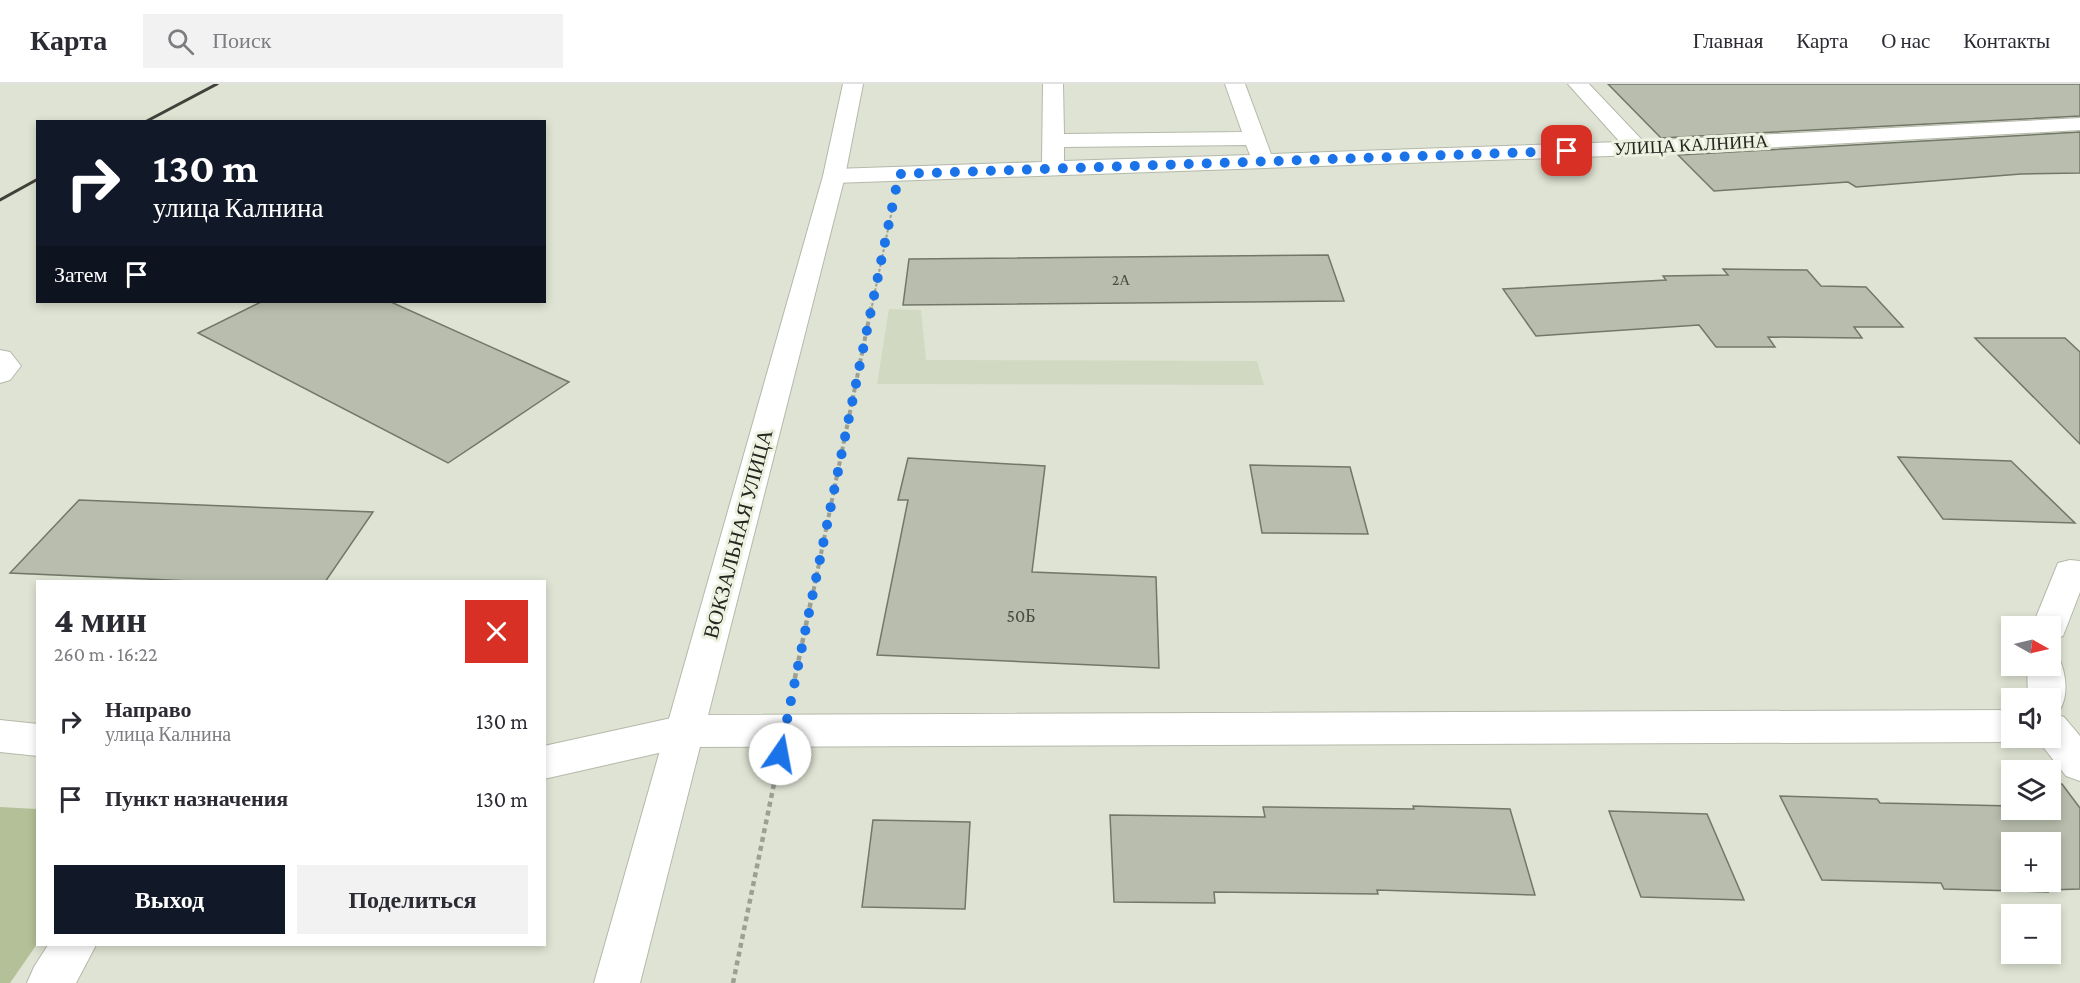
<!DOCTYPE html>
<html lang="ru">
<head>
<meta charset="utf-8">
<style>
	:root { --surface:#fff; --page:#f2f2f3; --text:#2b2b33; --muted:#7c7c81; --line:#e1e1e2; --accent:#111827 }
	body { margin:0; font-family:"Crimson Pro",serif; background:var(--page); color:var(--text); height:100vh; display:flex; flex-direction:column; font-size:22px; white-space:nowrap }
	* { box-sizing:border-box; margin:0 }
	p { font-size:20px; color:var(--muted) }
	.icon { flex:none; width:33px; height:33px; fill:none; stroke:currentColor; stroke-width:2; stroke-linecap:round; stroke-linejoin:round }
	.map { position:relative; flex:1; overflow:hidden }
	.details { position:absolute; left:36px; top:496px; width:510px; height:366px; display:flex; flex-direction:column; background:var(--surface); border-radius:0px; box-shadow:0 3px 9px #0003 }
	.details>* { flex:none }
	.banner { position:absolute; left:36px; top:36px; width:510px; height:183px; border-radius:0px; box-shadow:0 3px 9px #0003; background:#111827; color:#fff; overflow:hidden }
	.needle { width:39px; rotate:98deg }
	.tools { position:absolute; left:2001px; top:532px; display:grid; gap:12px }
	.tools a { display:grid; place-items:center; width:60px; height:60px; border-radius:0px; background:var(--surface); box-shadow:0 3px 9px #0003; font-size:30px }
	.pin { position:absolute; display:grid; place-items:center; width:51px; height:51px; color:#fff; margin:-26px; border-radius:12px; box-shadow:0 3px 9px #0006 }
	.me { position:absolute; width:66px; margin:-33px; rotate:12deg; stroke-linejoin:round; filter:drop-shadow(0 0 4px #0008) }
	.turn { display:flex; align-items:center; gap:21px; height:126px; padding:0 18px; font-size:27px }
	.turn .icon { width:78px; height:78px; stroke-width:2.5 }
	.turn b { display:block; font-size:42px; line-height:51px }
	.then { display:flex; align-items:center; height:57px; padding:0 18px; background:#0003; gap:12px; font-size:22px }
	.round { display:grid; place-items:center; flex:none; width:63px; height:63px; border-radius:0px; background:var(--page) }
	.overview { display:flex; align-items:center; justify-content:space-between; height:102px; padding:0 18px }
	h1 { font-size:36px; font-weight:800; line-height:45px }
	.action { display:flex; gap:12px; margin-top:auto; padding:12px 18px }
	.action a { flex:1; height:69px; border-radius:0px; background:var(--accent); color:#fff; font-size:24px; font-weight:800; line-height:69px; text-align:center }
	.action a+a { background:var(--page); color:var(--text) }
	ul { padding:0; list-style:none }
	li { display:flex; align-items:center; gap:18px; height:78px; padding:0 18px }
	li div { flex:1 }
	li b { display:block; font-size:22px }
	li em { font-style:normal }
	header { display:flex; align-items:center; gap:36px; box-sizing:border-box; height:84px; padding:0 30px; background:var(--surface); border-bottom:2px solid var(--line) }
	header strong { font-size:28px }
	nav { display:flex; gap:33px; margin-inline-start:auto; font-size:21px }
	.search { width:420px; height:54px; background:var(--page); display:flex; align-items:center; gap:15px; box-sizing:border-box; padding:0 21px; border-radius:0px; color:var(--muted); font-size:22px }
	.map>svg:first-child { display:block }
</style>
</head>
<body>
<header>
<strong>Карта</strong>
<div class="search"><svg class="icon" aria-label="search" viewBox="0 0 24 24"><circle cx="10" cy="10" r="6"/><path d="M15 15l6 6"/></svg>Поиск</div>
<nav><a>Главная</a><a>Карта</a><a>О нас</a><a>Контакты</a></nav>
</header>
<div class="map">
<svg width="2080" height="899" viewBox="0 0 2080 899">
	<rect width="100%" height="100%" fill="#dee3d3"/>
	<path fill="#d2d9c2" d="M889,225L921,226L926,276L1257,277L1264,301L877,300Z"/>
	<path fill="#b4c097" d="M0,723L37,725V860L10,899H0Z"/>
	<path fill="#b8bdad" stroke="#727768" stroke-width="1.5" fill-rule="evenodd" d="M1608,0H2080V32L1661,54Z
		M2080,48V89L2021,90L1856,103L1848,98L1714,107L1678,71Z
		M1328,171L1344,217L903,221L909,175Z
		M1723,185L1807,186L1821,202L1866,203L1903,243H1854L1862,254L1768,253L1775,263H1716L1699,241L1536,252L1503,205L1666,196L1663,192L1728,191Z
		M261,218H391L569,298L448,379L198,249Z
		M1975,254H2065L2080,268V360Z
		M1898,373L2011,377L2075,439L1943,435Z
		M908,374L1045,382L1032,488L1156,493L1159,584L877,571L908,416H898Z
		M1250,381L1350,383L1368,450L1262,449Z
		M79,416L373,428L325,498H214L10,489Z
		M2050,700H2062L2080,724V805L2047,806L2048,808L1944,805L1941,799L1822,796L1780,712L1877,715L1880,719L2012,722V726H2050ZM2012,759H2050V798H2012Z
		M1413,722L1510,725L1535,811L1377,806L1378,810L1214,808L1215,819L1114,818L1110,731L1265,733L1263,723L1414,725Z
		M1609,727L1707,730L1744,816L1641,813Z
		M873,736L970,738L965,825L862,823Z"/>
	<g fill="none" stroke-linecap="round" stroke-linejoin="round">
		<defs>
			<path id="minor" d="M1043,0H1063L1064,50L1242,48L1225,0H1245L1271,70L1620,58L1568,0H1589L1643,57L2080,34V46L1637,71L834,99L826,97L823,92L826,87L834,85L1042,78ZM1246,61L1250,71L1064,77V63Z
				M0,266L10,268L21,282L10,296L0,299Z
				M2070,476L2080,477V508L2063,552L2050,556V543H2032L2058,479Z
				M2050,569L2058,572C2066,588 2069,610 2060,626L2051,629L2064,633L2080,652V697L2066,692L2036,654H2050V615H2028L2027,582H2050Z
				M2012,626V654H2023L2012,658L685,663L544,695V662L685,631Z
				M0,636L38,640V672L0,668Z
				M48,861H96L76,899H27L34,883Z"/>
			<path id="major" d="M843,0H863L845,92L640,899H594L823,92Z"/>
		</defs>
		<use href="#minor" stroke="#b4b9a9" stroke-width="2"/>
		<use href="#major" stroke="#b4b9a9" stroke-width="2"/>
		<path stroke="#9ca093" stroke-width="2" stroke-dasharray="3 2" stroke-linecap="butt" d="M872,222L892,126"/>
		<path stroke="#9ca093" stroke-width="4" stroke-dasharray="4.5 3" stroke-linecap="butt" d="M812,514L872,220"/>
		<path stroke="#9ca093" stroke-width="4.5" stroke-dasharray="5 4" stroke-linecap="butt" d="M793,603L812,512
			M733,899L776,690"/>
		<use href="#minor" fill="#fff" fill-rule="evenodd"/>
		<use href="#major" fill="#fff" fill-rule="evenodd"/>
		<path stroke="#3f413a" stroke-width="3" d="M145,38L217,0
			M0,116L38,95"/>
	</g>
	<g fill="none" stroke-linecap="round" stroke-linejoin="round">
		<path stroke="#1a73e8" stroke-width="10" stroke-dasharray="0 18" d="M780,670L899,90L1567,67"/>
	</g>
	<g text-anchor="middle" stroke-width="6" stroke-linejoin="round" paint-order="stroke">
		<g font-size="15" fill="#484b42">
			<text x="1121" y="201">2А</text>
		</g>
		<g font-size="18" fill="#23251f" stroke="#ecf1e0">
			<text transform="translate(1691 61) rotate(-3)" y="6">УЛИЦА КАЛНИНА</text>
		</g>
		<g font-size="18" fill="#484b42">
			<text x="1021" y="538">50Б</text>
		</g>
		<g font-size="21" fill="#23251f" stroke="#ecf1e0">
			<text transform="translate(738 450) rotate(-75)" y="7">ВОКЗАЛЬНАЯ УЛИЦА</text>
		</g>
	</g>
</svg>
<div class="tools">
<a><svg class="needle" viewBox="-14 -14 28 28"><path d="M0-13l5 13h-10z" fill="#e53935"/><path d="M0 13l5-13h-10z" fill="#7c7c81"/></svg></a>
<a><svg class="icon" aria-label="sound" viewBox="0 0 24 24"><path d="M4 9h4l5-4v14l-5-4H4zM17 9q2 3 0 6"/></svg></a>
<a><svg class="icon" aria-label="layers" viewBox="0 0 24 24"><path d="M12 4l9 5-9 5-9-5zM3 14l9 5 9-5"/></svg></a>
<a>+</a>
<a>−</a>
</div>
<div class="pin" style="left:1567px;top:67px;background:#d93025"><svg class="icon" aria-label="arrive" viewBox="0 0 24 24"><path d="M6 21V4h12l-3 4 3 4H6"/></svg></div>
<svg class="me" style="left:780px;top:670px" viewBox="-20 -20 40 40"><circle r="19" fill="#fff"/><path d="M0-13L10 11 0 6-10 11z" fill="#1a73e8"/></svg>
<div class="banner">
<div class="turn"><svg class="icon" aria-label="right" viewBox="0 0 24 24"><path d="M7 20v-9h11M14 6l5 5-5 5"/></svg><div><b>130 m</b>улица Калнина</div></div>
<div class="then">Затем<svg class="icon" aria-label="arrive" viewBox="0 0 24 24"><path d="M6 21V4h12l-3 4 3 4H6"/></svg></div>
</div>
<section class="details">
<div class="overview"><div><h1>4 мин</h1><p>260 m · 16:22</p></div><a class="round" style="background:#d93025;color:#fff"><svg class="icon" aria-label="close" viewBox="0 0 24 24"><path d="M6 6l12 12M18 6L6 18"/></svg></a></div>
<ul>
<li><svg class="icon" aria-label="right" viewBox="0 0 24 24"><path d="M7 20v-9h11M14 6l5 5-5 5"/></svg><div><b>Направо</b><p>улица Калнина</p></div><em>130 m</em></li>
<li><svg class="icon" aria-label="arrive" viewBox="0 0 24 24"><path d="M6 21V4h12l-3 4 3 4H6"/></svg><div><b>Пункт назначения</b></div><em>130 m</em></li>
</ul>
<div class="action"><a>Выход</a><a>Поделиться</a></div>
</section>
</div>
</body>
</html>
